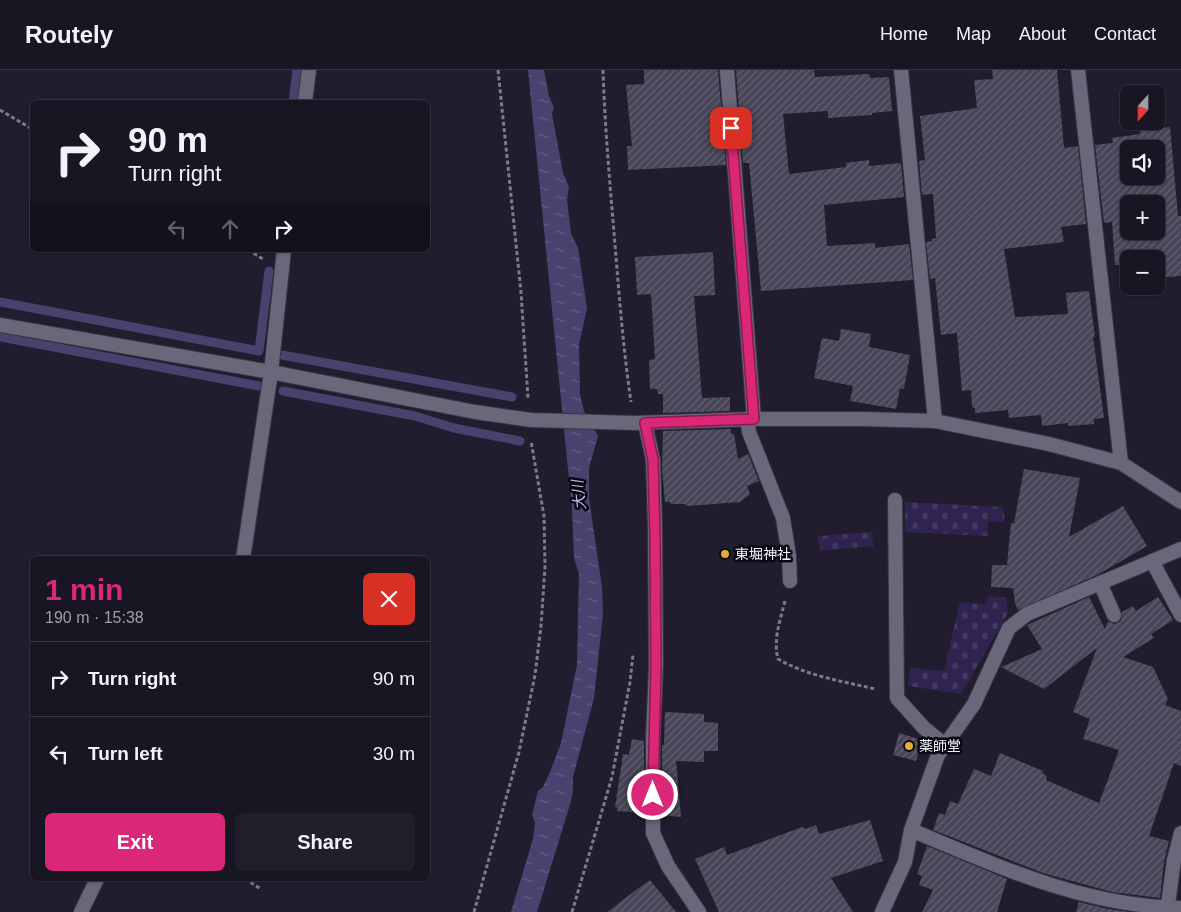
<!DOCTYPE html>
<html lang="en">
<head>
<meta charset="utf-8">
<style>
	:root { --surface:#191623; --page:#221f2b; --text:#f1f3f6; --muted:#9f9fa6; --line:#373541; --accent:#db2777 }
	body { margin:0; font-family:Arial,"Noto Sans JP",sans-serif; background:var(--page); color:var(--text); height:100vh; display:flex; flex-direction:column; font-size:19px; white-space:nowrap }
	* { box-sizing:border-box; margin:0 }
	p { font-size:16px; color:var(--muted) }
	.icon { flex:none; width:28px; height:28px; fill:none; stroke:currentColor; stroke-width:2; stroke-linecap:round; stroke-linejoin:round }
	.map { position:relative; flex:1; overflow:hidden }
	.drawer { position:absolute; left:30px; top:486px; width:400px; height:325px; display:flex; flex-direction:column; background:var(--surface); border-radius:8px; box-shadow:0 1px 4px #0004,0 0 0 1px var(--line) }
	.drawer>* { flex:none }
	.hud { position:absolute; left:30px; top:30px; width:400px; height:152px; border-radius:8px; box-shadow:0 1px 4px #0004,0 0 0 1px var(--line); background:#191623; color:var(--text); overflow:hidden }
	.needle { width:32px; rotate:201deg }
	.fabs { position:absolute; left:1120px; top:15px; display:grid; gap:10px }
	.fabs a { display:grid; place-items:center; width:45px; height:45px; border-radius:8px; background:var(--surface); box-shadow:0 1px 4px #0004,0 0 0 1px var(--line); font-size:25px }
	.pin { position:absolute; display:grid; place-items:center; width:42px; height:42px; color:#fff; margin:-21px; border-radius:10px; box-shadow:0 2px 8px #0006 }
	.me { position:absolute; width:55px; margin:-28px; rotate:0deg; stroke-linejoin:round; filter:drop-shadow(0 0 4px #0008) }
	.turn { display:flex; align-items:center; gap:18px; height:105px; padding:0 15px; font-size:22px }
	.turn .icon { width:65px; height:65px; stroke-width:2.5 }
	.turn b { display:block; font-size:35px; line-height:42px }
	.lanes { display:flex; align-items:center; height:48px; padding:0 15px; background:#0003; justify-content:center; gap:25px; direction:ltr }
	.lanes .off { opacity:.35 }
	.round { display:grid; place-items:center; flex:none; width:52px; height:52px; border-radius:8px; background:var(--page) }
	.summary { display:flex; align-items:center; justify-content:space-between; height:85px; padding:0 15px }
	h1 { font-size:30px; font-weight:600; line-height:38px; color:var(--accent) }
	.cta { display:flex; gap:10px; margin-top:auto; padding:10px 15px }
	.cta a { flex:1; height:58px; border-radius:8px; background:var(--accent); color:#fff; font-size:20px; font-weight:600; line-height:58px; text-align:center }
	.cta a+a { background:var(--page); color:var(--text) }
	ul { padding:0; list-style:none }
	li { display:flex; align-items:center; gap:15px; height:75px; padding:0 15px; border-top:1px solid var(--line) }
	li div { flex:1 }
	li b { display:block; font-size:19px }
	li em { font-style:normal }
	header { display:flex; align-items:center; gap:30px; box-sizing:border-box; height:70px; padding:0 25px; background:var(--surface); border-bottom:1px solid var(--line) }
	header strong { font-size:24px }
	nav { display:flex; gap:28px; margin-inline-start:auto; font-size:18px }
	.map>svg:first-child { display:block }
</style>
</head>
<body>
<header>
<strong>Routely</strong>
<nav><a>Home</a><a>Map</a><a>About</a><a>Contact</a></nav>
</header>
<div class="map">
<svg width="1181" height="842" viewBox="0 0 1181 842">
	<defs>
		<pattern id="cemetery-stones" width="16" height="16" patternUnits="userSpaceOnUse" patternTransform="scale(1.25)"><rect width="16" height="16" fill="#2e244f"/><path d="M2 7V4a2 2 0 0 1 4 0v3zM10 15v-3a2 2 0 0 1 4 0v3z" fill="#423a60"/></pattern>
		<pattern id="water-ripples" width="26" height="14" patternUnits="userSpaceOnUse" patternTransform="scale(1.25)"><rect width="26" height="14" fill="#4b416f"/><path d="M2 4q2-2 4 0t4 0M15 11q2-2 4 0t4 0" fill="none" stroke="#655d84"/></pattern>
		<pattern id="building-hatch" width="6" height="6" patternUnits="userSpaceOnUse" patternTransform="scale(1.25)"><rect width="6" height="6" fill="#494559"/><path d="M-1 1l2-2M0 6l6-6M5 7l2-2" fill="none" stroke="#646072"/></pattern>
	</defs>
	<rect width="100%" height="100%" fill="#211d2f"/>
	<path fill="url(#cemetery-stones)" d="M905,432L1003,437L1005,452L988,451V466L905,462Z
		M872,462L873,476L820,481L818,466Z
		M989,526L1006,528L1008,543L961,624L908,616L910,598L944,601L960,532L985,535Z"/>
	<path fill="url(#water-ripples)" d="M528,0H544L549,26L554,37L552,44L563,103L569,117L567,130L571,163L578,178L587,238L579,275L580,324L584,341L598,366L589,398V428L602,517L603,544L594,628L573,707V721L571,731L537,842H511L533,769L535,753L532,745L538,721L543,717L550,702L561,673L577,595L579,504L574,488L572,439Z"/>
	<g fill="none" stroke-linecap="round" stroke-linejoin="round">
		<path stroke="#4b416f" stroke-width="9" d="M293,32L297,0
			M0,232L259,281L269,201
			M0,267L259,316
			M282,285L512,327
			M283,321L415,346L454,358L520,371"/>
	</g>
	<path fill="url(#building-hatch)" fill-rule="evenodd" d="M644,0H718L726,95L628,100L627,76H632L626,15L644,14Z
		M736,0H814L815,7L869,4L870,8L889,7L892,41L872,43V45L828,48V41L783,44L789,104L846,97V93L869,90V96L901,93L904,127L824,135L827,176L875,173V178L909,174L913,210L761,221L749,93H743Z
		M992,0H1057L1064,78L1078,76L1086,154L1061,157L1064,172L1004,179L1015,247L1068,244L1066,223L1089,221L1095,267H1093L1104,348L1094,349V354L1068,356V353L1042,356L1041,345L1009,348L1008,340L975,343V338L972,337L971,320L962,321L957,263L941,265L935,208L930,209L926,172L932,171V169L936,168L933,124L922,125L919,91L925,90L920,46L977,38L974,10L993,9Z
		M1170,57L1178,146H1181V206L1156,208V189H1129V194L1115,195L1112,152L1104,153L1095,75L1113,73L1112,68L1140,64V61ZM1129,79H1156V106H1129ZM1129,134H1156V161H1129Z
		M713,182L715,225L694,226L702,328L730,327V341L663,343V324H658L657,319H650L649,290L655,289L651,224L637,225L635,187Z
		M841,259L871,264L869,277L910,285L904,319L900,318L896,339L850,331L853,316L814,308L822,268L839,271Z
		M731,359V364H734L738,389L748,384L759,411L747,416L750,424L740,432L688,436L684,434H671L670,432H665L662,397L663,361Z
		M1024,399L1080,408L1069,467L1123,436L1147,476L1097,505L1018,540L1015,533L1013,518L991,517L992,495H1007L1011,453H1014Z
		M1089,527L1105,559L1108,551L1114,554L1121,551L1122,542L1133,536L1136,541L1158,527L1173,550L1151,564L1154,568L1123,587L1153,597L1168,629L1165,635L1181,641V696L1174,693L1149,766L1169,771L1164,792L1160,828L1112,822L1043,803L933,760L939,743L945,745L950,731L958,734L974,699L991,706L1000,683L1043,701L1042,703L1047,706L1046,710L1099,733L1119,680L1083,669L1090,649L1073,642L1097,578L1044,619L1001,597L1042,579L1027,555Z
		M665,642L704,644V652L718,653V681H704V692L676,691L681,747L662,745V675H664Z
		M899,663L922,670L916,691L893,685Z
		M632,669L644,671V743L617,741L618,738L615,737L623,684L629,685Z
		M870,750L883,791L831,808L853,842H719L695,789L724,777L727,785L802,757L806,759L816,755L819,764Z
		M927,776L1007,809L997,842H922L933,820L919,815L922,806L917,804Z
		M650,810L676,842H607L640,817Z
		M1079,832L1108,839L1129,842H1076Z"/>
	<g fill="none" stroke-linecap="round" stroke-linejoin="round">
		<defs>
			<path id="service" d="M747,349L749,362L783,448L789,486L790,511
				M645,353L653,390L655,456L656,595L653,668
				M895,430L897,628L924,658L945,675
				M1152,491L1181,545
				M1100,513L1114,545
				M1167,842L1174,790L1181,763"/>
			<path id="minor" d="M727,0L754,349
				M901,0L935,351
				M1078,0L1121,393
				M305,32L309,0
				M0,255L271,302L475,342L531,350L635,353L754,349H863L935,351L1049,374L1121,393L1181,432
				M243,489L271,302L284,180
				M653,668V763L668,796L699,842
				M911,760C1000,797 1083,836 1181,838
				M81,842L97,809
				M882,842L905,792L911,760L938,685L974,634L1009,558L1027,544L1181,479"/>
		</defs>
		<use href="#service" stroke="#393644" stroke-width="16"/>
		<use href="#minor" stroke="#393644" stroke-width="16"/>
		<path stroke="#7d7a8a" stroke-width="3" stroke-dasharray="4 2.5" stroke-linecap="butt" d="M498,0L521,222L528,328
			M603,0C605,63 611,125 616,187C620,236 624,284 631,332
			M0,40L32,59
			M248,180L263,189
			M785,531C780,551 773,569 778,589C807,606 842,611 875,619
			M245,809L261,819
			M474,842L519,682L535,605L541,556L545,497L544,446L531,371
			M572,842L612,707L630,612L633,585"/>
		<use href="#service" stroke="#6a677b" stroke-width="14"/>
		<use href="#minor" stroke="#6a677b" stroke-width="14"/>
	</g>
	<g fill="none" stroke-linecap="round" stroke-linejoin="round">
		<defs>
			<path id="route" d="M653,725L656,595L655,466L653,390L645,353L754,349L731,58"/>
		</defs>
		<use href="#route" stroke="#8e194d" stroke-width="12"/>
		<use href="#route" stroke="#db2777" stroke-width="9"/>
	</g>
	<g fill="#e5ad35" stroke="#0a0910" stroke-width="2">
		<circle cx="725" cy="484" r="5"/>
		<circle cx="909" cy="676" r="5"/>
	</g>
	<g text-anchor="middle" stroke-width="5" stroke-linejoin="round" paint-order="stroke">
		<g font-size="14" fill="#f2f1fd" stroke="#0a0910" text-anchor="start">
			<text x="735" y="489">東堀神社</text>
			<text x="919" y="681">薬師堂</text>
		</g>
		<g font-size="15" font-style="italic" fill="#c3b9f6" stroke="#0a0910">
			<text transform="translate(579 425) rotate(-96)" y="5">大川</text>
		</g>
	</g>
</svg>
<div class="fabs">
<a><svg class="needle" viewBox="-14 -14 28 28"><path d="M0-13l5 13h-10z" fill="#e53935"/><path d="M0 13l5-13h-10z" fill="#9f9fa6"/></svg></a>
<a><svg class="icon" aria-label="sound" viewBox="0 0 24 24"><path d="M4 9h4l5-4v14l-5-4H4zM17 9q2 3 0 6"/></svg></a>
<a>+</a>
<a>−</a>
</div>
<div class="pin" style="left:731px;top:58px;background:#d93025"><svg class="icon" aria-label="arrive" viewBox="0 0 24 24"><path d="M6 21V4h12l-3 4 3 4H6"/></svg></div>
<svg class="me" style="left:653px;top:725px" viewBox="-20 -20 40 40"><circle r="17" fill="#db2777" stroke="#fff" stroke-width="3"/><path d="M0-11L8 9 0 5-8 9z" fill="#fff"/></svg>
<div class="hud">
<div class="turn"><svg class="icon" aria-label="right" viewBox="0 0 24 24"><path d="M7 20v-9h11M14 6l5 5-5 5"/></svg><div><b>90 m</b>Turn right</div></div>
<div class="lanes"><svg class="icon off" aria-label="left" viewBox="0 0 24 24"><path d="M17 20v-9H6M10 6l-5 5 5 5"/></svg><svg class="icon off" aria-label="ahead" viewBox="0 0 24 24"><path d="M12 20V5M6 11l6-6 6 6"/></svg><svg class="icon" aria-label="right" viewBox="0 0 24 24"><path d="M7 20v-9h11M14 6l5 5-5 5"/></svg></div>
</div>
<section class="drawer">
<div class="summary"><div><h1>1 min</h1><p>190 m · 15:38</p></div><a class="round" style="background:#d93025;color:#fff"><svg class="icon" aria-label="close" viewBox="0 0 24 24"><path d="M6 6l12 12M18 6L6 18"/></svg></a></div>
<ul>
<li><svg class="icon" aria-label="right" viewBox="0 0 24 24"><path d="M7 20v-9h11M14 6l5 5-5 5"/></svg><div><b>Turn right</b></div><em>90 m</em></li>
<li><svg class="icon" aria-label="left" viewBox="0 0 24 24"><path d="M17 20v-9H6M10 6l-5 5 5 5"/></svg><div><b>Turn left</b></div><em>30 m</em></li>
</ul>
<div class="cta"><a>Exit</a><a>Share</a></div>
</section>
</div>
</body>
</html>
